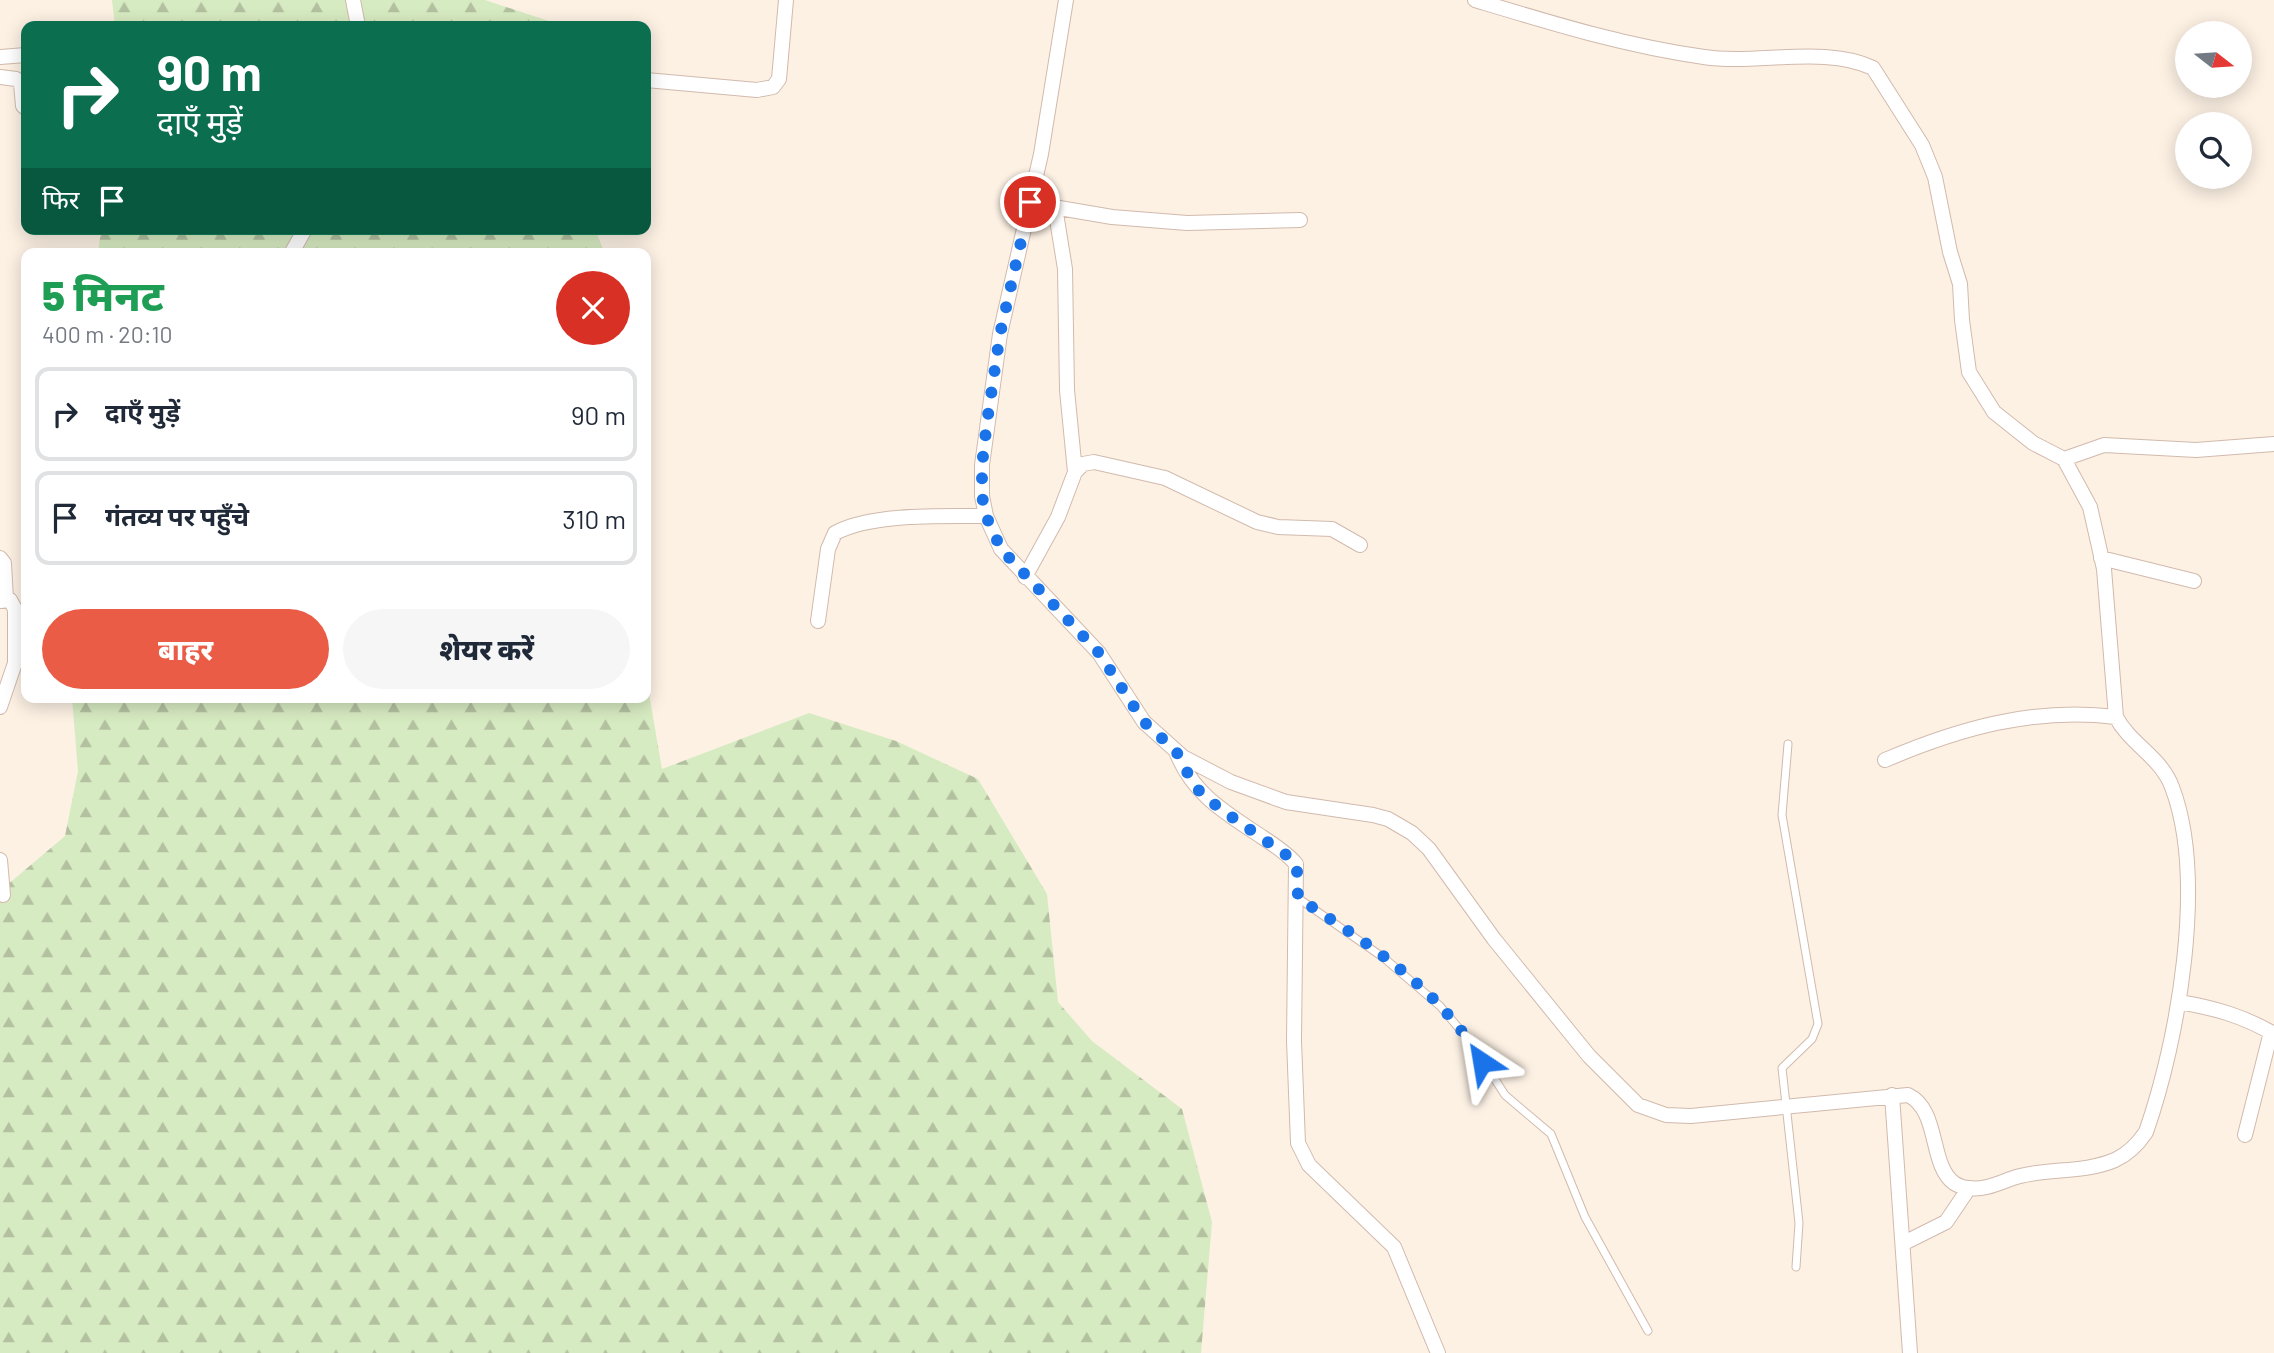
<!DOCTYPE html>
<html lang="hi">
<head>
<meta charset="utf-8">
<style>
	:root { --surface:#fff; --page:#f6f6f7; --text:#1f2937; --muted:#747a83; --line:#e0e1e3; --accent:#ea5c46 }
	body { margin:0; font-family:Barlow,"Noto Sans Devanagari",sans-serif; background:var(--page); color:var(--text); height:100vh; display:flex; flex-direction:column; font-size:26px; white-space:nowrap }
	* { box-sizing:border-box; margin:0 }
	p { font-size:23px; color:var(--muted) }
	.icon { flex:none; width:38px; height:38px; fill:none; stroke:currentColor; stroke-width:2; stroke-linecap:round; stroke-linejoin:round }
	.map { position:relative; flex:1; overflow:hidden }
	.panel { position:absolute; left:21px; top:248px; width:630px; height:455px; display:flex; flex-direction:column; background:var(--surface); border-radius:14px; box-shadow:0 4px 18px #0003 }
	.panel>* { flex:none }
	.hud { position:absolute; left:21px; top:21px; width:630px; height:214px; border-radius:14px; box-shadow:0 4px 18px #0003; background:#0b6e4f; color:#fff; overflow:hidden }
	.needle { width:46px; rotate:107deg }
	.buttons { position:absolute; left:2175px; top:21px; display:grid; gap:14px }
	.buttons a { display:grid; place-items:center; width:77px; height:77px; border-radius:50%; background:var(--surface); box-shadow:0 4px 18px #0003; font-size:35px }
	.pin { position:absolute; display:grid; place-items:center; width:60px; height:60px; color:#fff; margin:-30px; border:4px solid #fff; border-radius:50%; box-shadow:0 2px 7px #0007 }
	.me { position:absolute; width:77px; margin:-38px; rotate:327deg; stroke-linejoin:round; filter:drop-shadow(0 0 5px #0008) }
	.turn { display:flex; align-items:center; gap:24px; height:147px; padding:0 21px; font-size:32px }
	.turn .icon { width:91px; height:91px; stroke-width:2.5 }
	.turn b { display:block; font-size:49px; line-height:60px }
	.then { display:flex; align-items:center; height:66px; padding:0 21px; background:#0003; gap:14px; font-size:26px }
	.round { display:grid; place-items:center; flex:none; width:74px; height:74px; border-radius:37px; background:var(--page) }
	.head { display:flex; align-items:center; justify-content:space-between; height:119px; padding:0 21px }
	h1 { font-size:42px; font-weight:800; line-height:52px; color:#1e9e55 }
	.button { display:flex; gap:14px; margin-top:auto; padding:14px 21px }
	.button a { flex:1; height:80px; border-radius:42px; background:var(--accent); color:#fff; font-size:28px; font-weight:800; line-height:80px; text-align:center }
	.button a+a { background:var(--page); color:var(--text) }
	ul { padding:0; list-style:none }
	li { display:flex; align-items:center; gap:21px; height:94px; margin:0 14px 10px; padding:0 7px; border:4px solid var(--line); border-radius:14px }
	li div { flex:1 }
	li b { display:block; font-size:26px }
	li em { font-style:normal }
	.map>svg:first-child { display:block }
</style>
</head>
<body>
<div class="map">
<svg width="2274" height="1353" viewBox="0 0 2274 1353">
	<defs>
		<pattern id="forest-firs" width="22" height="20" patternUnits="userSpaceOnUse" patternTransform="scale(1.75)"><rect width="22" height="20" fill="#d7ebc2"/><path d="M5 1l3.5 6h-7zM16 11l3.5 6h-7z" fill="#b3c1a0"/></pattern>
	</defs>
	<rect width="100%" height="100%" fill="#fdf1e4"/>
	<path fill="url(#forest-firs)" d="M112,0H485L564,26H115Z
		M101,229H595L605,254H98Z
		M646,676L662,769L809,713L896,741L978,779L1047,894L1058,1002L1092,1041L1182,1109L1212,1222L1201,1353H0V891L65,836L78,771L72,698H646Z"/>
	<g fill="none" stroke-linecap="round" stroke-linejoin="round">
		<defs>
			<path id="service" d="M1788,744L1782,815L1818,1024L1812,1039L1782,1068L1799,1223L1796,1267
				M1298,898L1384,958L1440,1006L1473,1045L1505,1095L1551,1134L1585,1217L1648,1331"/>
			<path id="minor" d="M353,0L358,26
				M1066,0L1041,154L1000,334L982,465V496L986,516L1001,549L1099,653L1144,722L1183,757L1231,782L1286,802L1373,815L1388,819L1412,833L1429,849L1494,939L1589,1056L1638,1105L1666,1115L1691,1116L1908,1095C1940,1110 1929,1165 1954,1183C1957,1185 1964,1188 1969,1188C1986,1191 2004,1180 2020,1176C2052,1168 2084,1173 2115,1160C2128,1154 2138,1144 2146,1132C2178,1041 2207,879 2172,787C2161,757 2130,744 2116,717L2104,569L2090,507L2064,459L2033,443L1994,412L1969,372L1962,320L1960,284L1950,252L1935,177L1922,145L1873,68C1826,45 1755,65 1704,57C1625,46 1551,23 1475,0
				M0,57L26,55
				M0,77L16,79L21,83L23,106L26,108
				M646,80L757,90L773,87L779,79L786,0
				M1030,203L1112,217L1187,223L1300,220
				M1055,207L1065,269L1067,390L1075,472
				M291,254L305,229
				M2064,459L2104,445L2196,450L2274,444
				M0,558L4,563L6,599
				M2101,558L2194,581
				M1025,577L1058,517L1075,472L1083,464L1094,462L1165,478L1257,522L1278,527L1332,529L1360,545
				M0,601L10,600L15,609V663L0,707
				M818,621L828,549L835,533C871,513 945,516 986,516
				M1176,751C1192,794 1226,813 1262,837C1274,845 1287,853 1296,864L1294,1041L1298,1143L1309,1165L1394,1247L1438,1353
				M1885,760C1960,728 2034,707 2116,717
				M0,860L3,895
				M2179,1002C2215,1008 2243,1016 2274,1034
				M1892,1095L1910,1353
				M2245,1135L2271,1032
				M1904,1243L1946,1222L1969,1188"/>
		</defs>
		<use href="#service" stroke="#d1baad" stroke-width="9"/>
		<use href="#minor" stroke="#d1baad" stroke-width="16"/>
		<use href="#service" stroke="#fff" stroke-width="7"/>
		<use href="#minor" stroke="#fff" stroke-width="14"/>
	</g>
	<g fill="none" stroke-linecap="round" stroke-linejoin="round">
		<path stroke="#1a73e8" stroke-width="12" stroke-dasharray="0 21.6" d="M1030,202L1000,334L987,422L982,465V496L986,516L1001,549L1099,653L1144,722L1176,751L1195,787L1219,808L1292,859L1297,871L1298,898C1366,942 1442,990 1482,1062"/>
	</g>
</svg>
<div class="buttons">
<a><svg class="needle" viewBox="-14 -14 28 28"><path d="M0-13l5 13h-10z" fill="#e53935"/><path d="M0 13l5-13h-10z" fill="#747a83"/></svg></a>
<a><svg class="icon" aria-label="search" viewBox="0 0 24 24"><circle cx="10" cy="10" r="6"/><path d="M15 15l6 6"/></svg></a>
</div>
<div class="pin" style="left:1030px;top:202px;background:#d93025"><svg class="icon" aria-label="arrive" viewBox="0 0 24 24"><path d="M6 21V4h12l-3 4 3 4H6"/></svg></div>
<svg class="me" style="left:1482px;top:1062px" viewBox="-20 -20 40 40"><path d="M0-17L14 15 0 8-14 15z" fill="#1a73e8" stroke="#fff" stroke-width="4"/></svg>
<div class="hud">
<div class="turn"><svg class="icon" aria-label="right" viewBox="0 0 24 24"><path d="M7 20v-9h11M14 6l5 5-5 5"/></svg><div><b>90 m</b>दाएँ मुड़ें</div></div>
<div class="then">फिर<svg class="icon" aria-label="arrive" viewBox="0 0 24 24"><path d="M6 21V4h12l-3 4 3 4H6"/></svg></div>
</div>
<section class="panel">
<div class="head"><div><h1>5 मिनट</h1><p>400 m · 20:10</p></div><a class="round" style="background:#d93025;color:#fff"><svg class="icon" aria-label="close" viewBox="0 0 24 24"><path d="M6 6l12 12M18 6L6 18"/></svg></a></div>
<ul>
<li><svg class="icon" aria-label="right" viewBox="0 0 24 24"><path d="M7 20v-9h11M14 6l5 5-5 5"/></svg><div><b>दाएँ मुड़ें</b></div><em>90 m</em></li>
<li><svg class="icon" aria-label="arrive" viewBox="0 0 24 24"><path d="M6 21V4h12l-3 4 3 4H6"/></svg><div><b>गंतव्य पर पहुँचे</b></div><em>310 m</em></li>
</ul>
<div class="button"><a>बाहर</a><a>शेयर करें</a></div>
</section>
</div>
</body>
</html>
